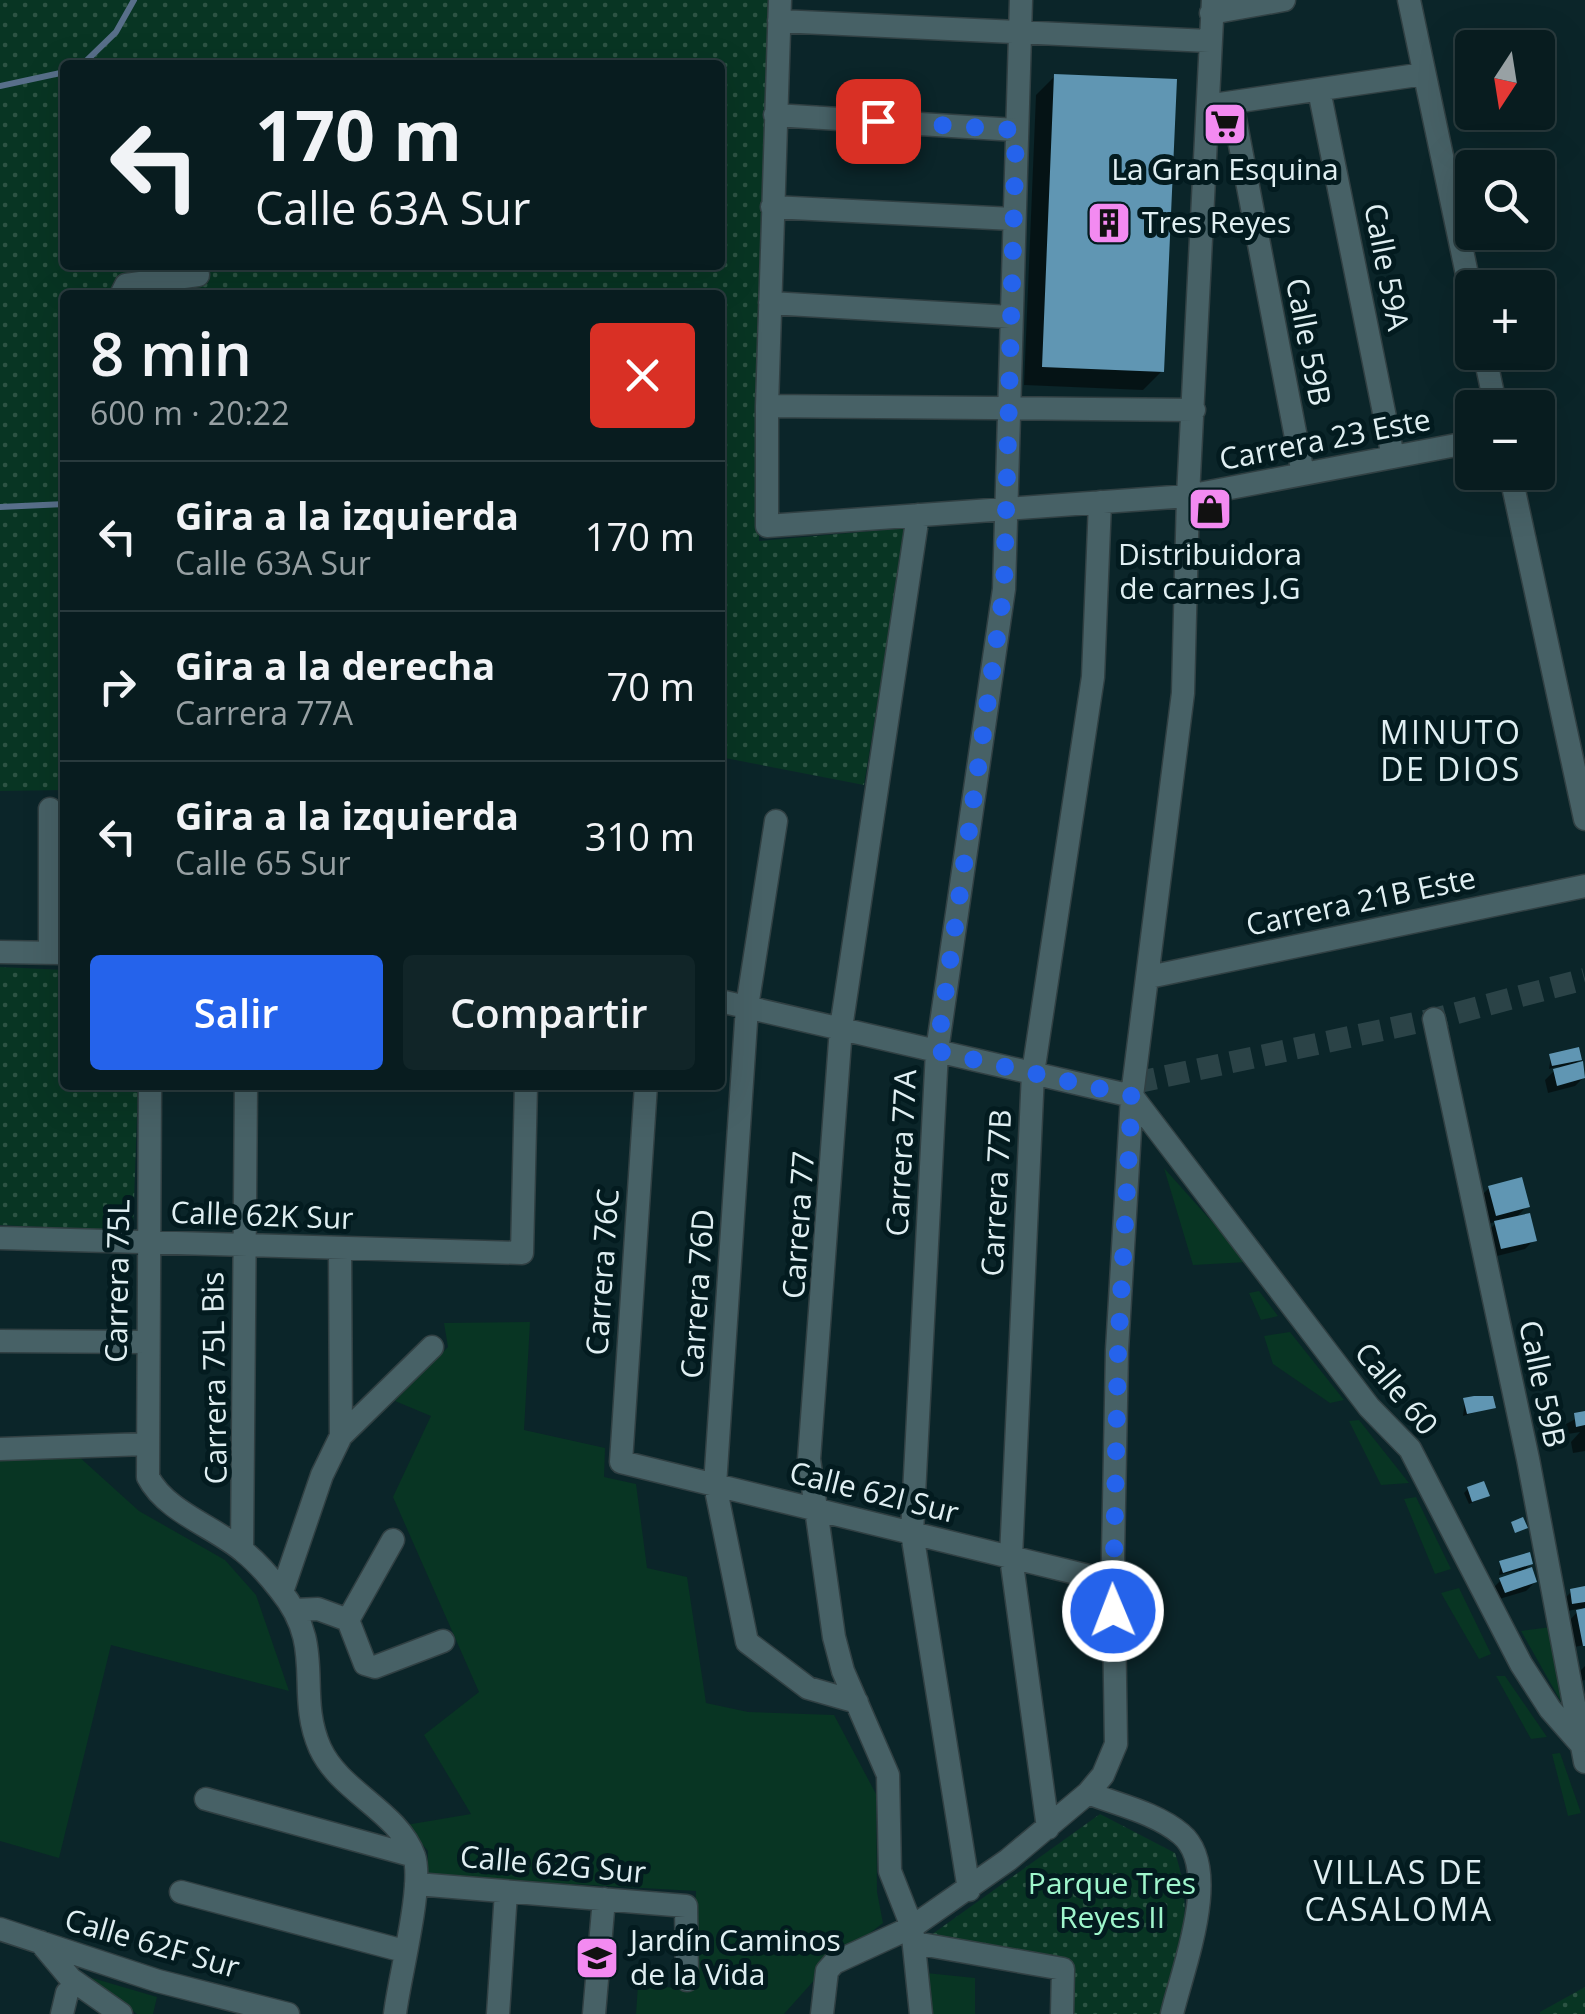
<!DOCTYPE html>
<html lang="es">
<head>
<meta charset="utf-8">
<style>
	:root { --surface:#081c1f; --page:#112528; --text:#f1f3f6; --muted:#98a1a4; --line:#293a3d; --accent:#2563eb }
	body { margin:0; font-family:"Open Sans",sans-serif; background:var(--page); color:var(--text); height:100vh; display:flex; flex-direction:column; font-size:38px; white-space:nowrap }
	* { box-sizing:border-box; margin:0 }
	p { font-size:32px; color:var(--muted) }
	.icon { flex:none; width:55px; height:55px; fill:none; stroke:currentColor; stroke-width:2; stroke-linecap:round; stroke-linejoin:round }
	.map { position:relative; flex:1; overflow:hidden }
	.drawer { position:absolute; left:60px; top:290px; width:665px; height:800px; display:flex; flex-direction:column; background:var(--surface); border-radius:10px; box-shadow:0 10px 40px #0002,0 0 0 2px var(--line) }
	.drawer>* { flex:none }
	.banner { position:absolute; left:60px; top:60px; width:665px; height:210px; border-radius:10px; box-shadow:0 10px 40px #0002,0 0 0 2px var(--line); background:#081c1f; color:var(--text); overflow:hidden }
	.needle { width:65px; rotate:192deg }
	.tools { position:absolute; left:1455px; top:30px; display:grid; gap:20px }
	.tools a { display:grid; place-items:center; width:100px; height:100px; border-radius:10px; background:var(--surface); box-shadow:0 10px 40px #0002,0 0 0 2px var(--line); font-size:50px }
	.pin { position:absolute; display:grid; place-items:center; width:85px; height:85px; color:#fff; margin:-42px; border-radius:20px; box-shadow:0 5px 15px #0006 }
	.me { position:absolute; width:110px; margin:-55px; rotate:359deg; stroke-linejoin:round; filter:drop-shadow(0 0 8px #0008) }
	.turn { display:flex; align-items:center; gap:35px; height:210px; padding:0 30px; font-size:45px }
	.turn .icon { width:130px; height:130px; stroke-width:2.5 }
	.turn b { display:block; font-size:70px; line-height:85px }
	.round { display:grid; place-items:center; flex:none; width:105px; height:105px; border-radius:10px; background:var(--page) }
	.headline { display:flex; align-items:center; justify-content:space-between; height:170px; padding:0 30px }
	h1 { font-size:60px; font-weight:600; line-height:75px }
	.action { display:flex; gap:20px; margin-top:auto; padding:20px 30px }
	.action a { flex:1; height:115px; border-radius:10px; background:var(--accent); color:#fff; font-size:40px; font-weight:600; line-height:115px; text-align:center }
	.action a+a { background:var(--page); color:var(--text) }
	ul { padding:0; list-style:none }
	li { display:flex; align-items:center; gap:30px; height:150px; padding:0 30px; border-top:2px solid var(--line) }
	li div { flex:1 }
	li b { display:block; font-size:38px }
	li em { font-style:normal }
	.map>svg:first-child { display:block }
</style>
</head>
<body>
<div class="map">
<svg width="1585" height="2014" viewBox="0 0 1585 2014">
	<defs>
		<pattern id="park-dots" width="8" height="8" patternUnits="userSpaceOnUse" patternTransform="scale(2.5)"><rect width="8" height="8" fill="#083523"/><path d="M2 2h.1M6 6h.1" fill="none" stroke="#2c5343" stroke-width="1.8" stroke-linecap="round"/></pattern>
	</defs>
	<rect width="100%" height="100%" fill="#0b2529"/>
	<path fill="#083523" d="M1164,1168L1248,1262L1193,1265Z
		M1259,1291L1278,1316L1261,1320L1249,1293Z
		M530,1322L524,1430L605,1448L604,1477L636,1484L647,1568L687,1577L706,1703L748,1712L834,1715L876,1794L877,1892L883,1923L826,1967L784,2014H636L638,1985L692,1989L696,1891L427,1876L428,1851L406,1825L471,1814L424,1735L479,1692L393,1497L431,1416L395,1401L448,1347L444,1323Z
		M1290,1332L1344,1400L1330,1403L1273,1364L1264,1336Z
		M1359,1420L1409,1483L1381,1485L1349,1421Z
		M76,1454L139,1511L225,1560L256,1595L289,1691L111,1645L59,1858L0,1841V1456Z
		M1416,1497L1451,1569L1435,1574L1404,1499Z
		M1459,1588L1491,1654L1479,1659L1441,1593Z
		M1551,1627L1573,1723L1521,1631Z
		M1496,1676H1505L1547,1737L1531,1739Z
		M1560,1753L1581,1813L1568,1816L1552,1754Z
		M926,1973L975,1978V2014H928Z
		M82,1975L157,1997L153,2014H137Z"/>
	<path fill="url(#park-dots)" fill-rule="evenodd" d="M0,0H770L759,541L906,528L864,785L720,757V295H65V790L0,791ZM65,65H720V265H65Z
		M0,967L65,970V1085H138L133,1231L0,1225Z
		M1100,1814L1175,1853C1196,1914 1178,1953 1165,2014H1070L1068,1959L931,1935Z
		M1585,1987V2014H1540V2012Z"/>
	<path fill="#0007" d="M1055,76L1162,371L1143,390L1024,385L1036,95Z
		M1551,1056L1580,1059L1573,1066L1584,1077L1575,1086L1548,1093L1545,1080L1559,1066L1549,1069Z
		M1489,1188L1527,1206L1515,1219L1534,1240L1525,1249L1493,1257L1487,1232L1498,1221L1488,1224L1480,1197Z
		M1465,1400L1493,1407L1463,1416Z
		M1585,1414V1451L1573,1453L1571,1442L1580,1432L1568,1434L1566,1424Z
		M1468,1489L1487,1496L1469,1504L1464,1493Z
		M1501,1563L1530,1564L1521,1574L1535,1582L1526,1591L1496,1600L1492,1589L1501,1580L1520,1574L1519,1570L1499,1575Z
		M1585,1589V1645L1574,1647L1568,1622L1581,1608L1564,1612L1562,1601L1571,1592Z
		M1585,1666V1680L1580,1681L1578,1673Z"/>
	<g fill="none" stroke-linecap="round" stroke-linejoin="round">
		<path stroke="#586f8a" stroke-width="6" d="M82,65L116,32L134,0
			M0,86L65,72
			M0,507L65,504"/>
	</g>
	<path fill="#6096b3" d="M1054,74L1177,79L1164,372L1042,367Z
		M1579,1047L1582,1060L1552,1066L1549,1054Z
		M1583,1061L1585,1078L1557,1086L1553,1069Z
		M1522,1177L1530,1207L1496,1216L1488,1186Z
		M1530,1213L1537,1241L1501,1249L1494,1221Z
		M1474,1396H1493L1496,1408L1467,1414L1463,1398Z
		M1585,1411V1425L1576,1427L1574,1413Z
		M1484,1481L1490,1496L1472,1502L1467,1487Z
		M1523,1517L1528,1528L1515,1533L1511,1522Z
		M1530,1552L1533,1564L1503,1573L1499,1561Z
		M1532,1567L1537,1582L1505,1593L1499,1578Z
		M1585,1586V1602L1572,1604L1570,1589Z
		M1585,1608V1646H1583L1576,1610Z"/>
	<g fill="none" stroke-linecap="round" stroke-linejoin="round">
		<path stroke="#2b4347" stroke-width="22" stroke-dasharray="22 11" stroke-linecap="butt" d="M1134,1083L1434,1019L1585,979"/>
		<defs>
			<path id="minor" d="M780,0L767,406V526L1188,496L1472,442
				M1409,0L1472,298
				M1211,13L1284,0
				M779,21L1209,41
				M1319,90L1393,457
				M1232,103L1303,474
				M1220,104L1424,74
				M775,115L1016,130
				M772,207L1013,219
				M121,295L126,285L198,275
				M770,303L1010,317
				M1484,352L1496,408
				M767,406L1194,410
				M1510,472L1585,819
				M918,515L841,1028L809,1459L834,1637L843,1671L888,1775L890,1871L912,1927L921,2014
				M776,821L747,1007L715,1485L747,1642L808,1688L857,1702
				M0,952L61,953
				M50,953V809
				M1149,977L1585,886
				M720,1001L1132,1096
				M1434,1019L1528,1459L1585,1762
				M150,1085L148,1477C166,1512 215,1527 243,1551C257,1562 269,1576 280,1590C327,1647 295,1691 320,1748C340,1792 398,1811 414,1856C424,1885 399,1978 395,2014
				M646,1085L621,1462L1113,1582
				M1132,1096L1369,1407L1410,1449L1521,1664L1550,1709L1579,1742
				M0,1238L522,1253L526,1085
				M340,1248L341,1436
				M0,1341L147,1342
				M0,1449L146,1444
				M242,1550L246,1085
				M282,1592L322,1475L341,1436L432,1347
				M294,1610L318,1609L348,1620L365,1664L375,1667L443,1641
				M348,1620L393,1540
				M1088,1793C1119,1805 1156,1813 1181,1834C1223,1869 1182,1970 1172,2014
				M206,1799L414,1856
				M1048,1828L1011,1557L1033,1073L1093,677L1100,502
				M416,1884L686,1906L687,1980
				M969,1890L912,1533L937,1051L1004,589L1021,0
				M181,1892L404,1951
				M0,1929L158,1981L288,2014
				M40,1942L71,1979L121,2014
				M915,1943L1063,1969L1062,2014
				M62,2014L67,1993
				M498,2014L506,1892
				M594,2014L604,1899
				M822,2014L827,1971L834,1963L912,1927L1008,1860L1088,1793L1103,1775L1116,1744L1113,1555L1117,1350L1132,1096L1183,693L1188,496L1213,0"/>
		</defs>
		<use href="#minor" stroke="#314043" stroke-width="25"/>
		<use href="#minor" stroke="#476166" stroke-width="22"/>
	</g>
	<g fill="none" stroke-linecap="round" stroke-linejoin="round">
		<path stroke="#2563eb" stroke-width="18" stroke-dasharray="0 32.4" d="M878,121L1016,130L1004,589L937,1051L1132,1096L1118,1350L1113,1611"/>
	</g>
	<defs>
		<symbol id="supermarket-square" viewBox="-11 -11 22 22"><rect x="-9" y="-9" width="18" height="18" rx="4" fill="#f38af1" stroke="#031b1f"/><path d="M-6-5.5h2.5l.6 2H6L4.5 2H-2.5L-4.4-4H-6ZM-1.5 3.2a1.3 1.3 0 1 0 .1 0ZM3 3.2a1.3 1.3 0 1 0 .1 0Z" fill="#111"/></symbol>
		<symbol id="building-square" viewBox="-11 -11 22 22"><rect x="-9" y="-9" width="18" height="18" rx="4" fill="#f38af1" stroke="#031b1f"/><path d="M-4-6H4V6H1V3H-1V6H-4ZM-2.5-4.3h1.7v1.8h-1.7ZM.8-4.3h1.7v1.8H.8ZM-2.5-1h1.7V.8h-1.7ZM.8-1h1.7V.8H.8Z" fill="#111"/></symbol>
		<symbol id="shop-square" viewBox="-11 -11 22 22"><rect x="-9" y="-9" width="18" height="18" rx="4" fill="#f38af1" stroke="#031b1f"/><path d="M-5-2.5h2.3a2.7 3.5 0 0 1 5.4 0H5L5.5 6h-11ZM-1.5-2.5h3a1.5 2.3 0 0 0-3 0Z" fill="#111"/></symbol>
		<symbol id="university-square" viewBox="-11 -11 22 22"><rect x="-9" y="-9" width="18" height="18" rx="4" fill="#f38af1" stroke="#031b1f"/><path d="M0-5L7-2L0 1L-7-2ZM-4 1L0 2.5L4 1V4Q0 6-4 4Z" fill="#111"/></symbol>
	</defs>
	<g fill-rule="evenodd">
		<use href="#supermarket-square" x="1200" y="99" width="50" height="50"/>
		<use href="#building-square" x="1084" y="198" width="50" height="50"/>
		<use href="#shop-square" x="1185" y="484" width="50" height="50"/>
		<use href="#university-square" x="572" y="1933" width="50" height="50"/>
	</g>
	<g text-anchor="middle" stroke-width="10" stroke-linejoin="round" paint-order="stroke">
		<g font-size="30" fill="#e0eff2" stroke="#031b1f">
			<text x="1225" y="180">La Gran Esquina</text>
			<text x="1142" y="233" text-anchor="start">Tres Reyes</text>
			<text x="1210" y="565">Distribuidora<tspan x="1210" dy="34">de carnes J.G</tspan></text>
			<text x="630" y="1951" text-anchor="start">Jardín Caminos<tspan x="630" dy="34">de la Vida</tspan></text>
		</g>
		<g font-size="30" fill="#e0eff2" stroke="#031b1f">
			<text transform="translate(1386 267) rotate(79)" y="10">Calle 59A</text>
			<text transform="translate(1308 342) rotate(79)" y="10">Calle 59B</text>
			<text transform="translate(1325 440) rotate(-11)" y="10">Carrera 23 Este</text>
			<text transform="translate(1361 902) rotate(-12)" y="10">Carrera 21B Este</text>
			<text transform="translate(902 1153) rotate(-87)" y="10">Carrera 77A</text>
			<text transform="translate(997 1193) rotate(-87)" y="10">Carrera 77B</text>
			<text transform="translate(262 1216) rotate(2)" y="10">Calle 62K Sur</text>
			<text transform="translate(799 1225) rotate(-86)" y="10">Carrera 77</text>
			<text transform="translate(603 1272) rotate(-86)" y="10">Carrera 76C</text>
			<text transform="translate(118 1281) rotate(-89)" y="10">Carrera 75L</text>
			<text transform="translate(698 1294) rotate(-86)" y="10">Carrera 76D</text>
			<text transform="translate(215 1378) rotate(-91)" y="10">Carrera 75L Bis</text>
			<text transform="translate(1542 1384) rotate(78)" y="10">Calle 59B</text>
			<text transform="translate(1396 1389) rotate(50)" y="10">Calle 60</text>
			<text transform="translate(874 1493) rotate(14)" y="10">Calle 62I Sur</text>
			<text transform="translate(553 1865) rotate(5)" y="10">Calle 62G Sur</text>
			<text transform="translate(152 1944) rotate(16)" y="10">Calle 62F Sur</text>
		</g>
		<g font-size="30" fill="#9ff6cc" stroke="#031b1f">
			<text x="1112" y="1894">Parque Tres<tspan x="1112" dy="34">Reyes II</tspan></text>
		</g>
		<g font-size="32" letter-spacing="2.5" fill="#e0eff2" stroke="#031b1f">
			<text x="1451" y="744">MINUTO<tspan x="1451" dy="37">DE DIOS</tspan></text>
			<text x="1399" y="1884">VILLAS DE<tspan x="1399" dy="37">CASALOMA</tspan></text>
		</g>
	</g>
</svg>
<div class="tools">
<a><svg class="needle" viewBox="-14 -14 28 28"><path d="M0-13l5 13h-10z" fill="#e53935"/><path d="M0 13l5-13h-10z" fill="#98a1a4"/></svg></a>
<a><svg class="icon" aria-label="search" viewBox="0 0 24 24"><circle cx="10" cy="10" r="6"/><path d="M15 15l6 6"/></svg></a>
<a>+</a>
<a>−</a>
</div>
<div class="pin" style="left:878px;top:121px;background:#d93025"><svg class="icon" aria-label="arrive" viewBox="0 0 24 24"><path d="M6 21V4h12l-3 4 3 4H6"/></svg></div>
<svg class="me" style="left:1113px;top:1611px" viewBox="-20 -20 40 40"><circle r="17" fill="#2563eb" stroke="#fff" stroke-width="3"/><path d="M0-11L8 9 0 5-8 9z" fill="#fff"/></svg>
<div class="banner">
<div class="turn"><svg class="icon" aria-label="left" viewBox="0 0 24 24"><path d="M17 20v-9H6M10 6l-5 5 5 5"/></svg><div><b>170 m</b>Calle 63A Sur</div></div>
</div>
<section class="drawer">
<div class="headline"><div><h1>8 min</h1><p>600 m · 20:22</p></div><a class="round" style="background:#d93025;color:#fff"><svg class="icon" aria-label="close" viewBox="0 0 24 24"><path d="M6 6l12 12M18 6L6 18"/></svg></a></div>
<ul>
<li><svg class="icon" aria-label="left" viewBox="0 0 24 24"><path d="M17 20v-9H6M10 6l-5 5 5 5"/></svg><div><b>Gira a la izquierda</b><p>Calle 63A Sur</p></div><em>170 m</em></li>
<li><svg class="icon" aria-label="right" viewBox="0 0 24 24"><path d="M7 20v-9h11M14 6l5 5-5 5"/></svg><div><b>Gira a la derecha</b><p>Carrera 77A</p></div><em>70 m</em></li>
<li><svg class="icon" aria-label="left" viewBox="0 0 24 24"><path d="M17 20v-9H6M10 6l-5 5 5 5"/></svg><div><b>Gira a la izquierda</b><p>Calle 65 Sur</p></div><em>310 m</em></li>
</ul>
<div class="action"><a>Salir</a><a>Compartir</a></div>
</section>
</div>
</body>
</html>
